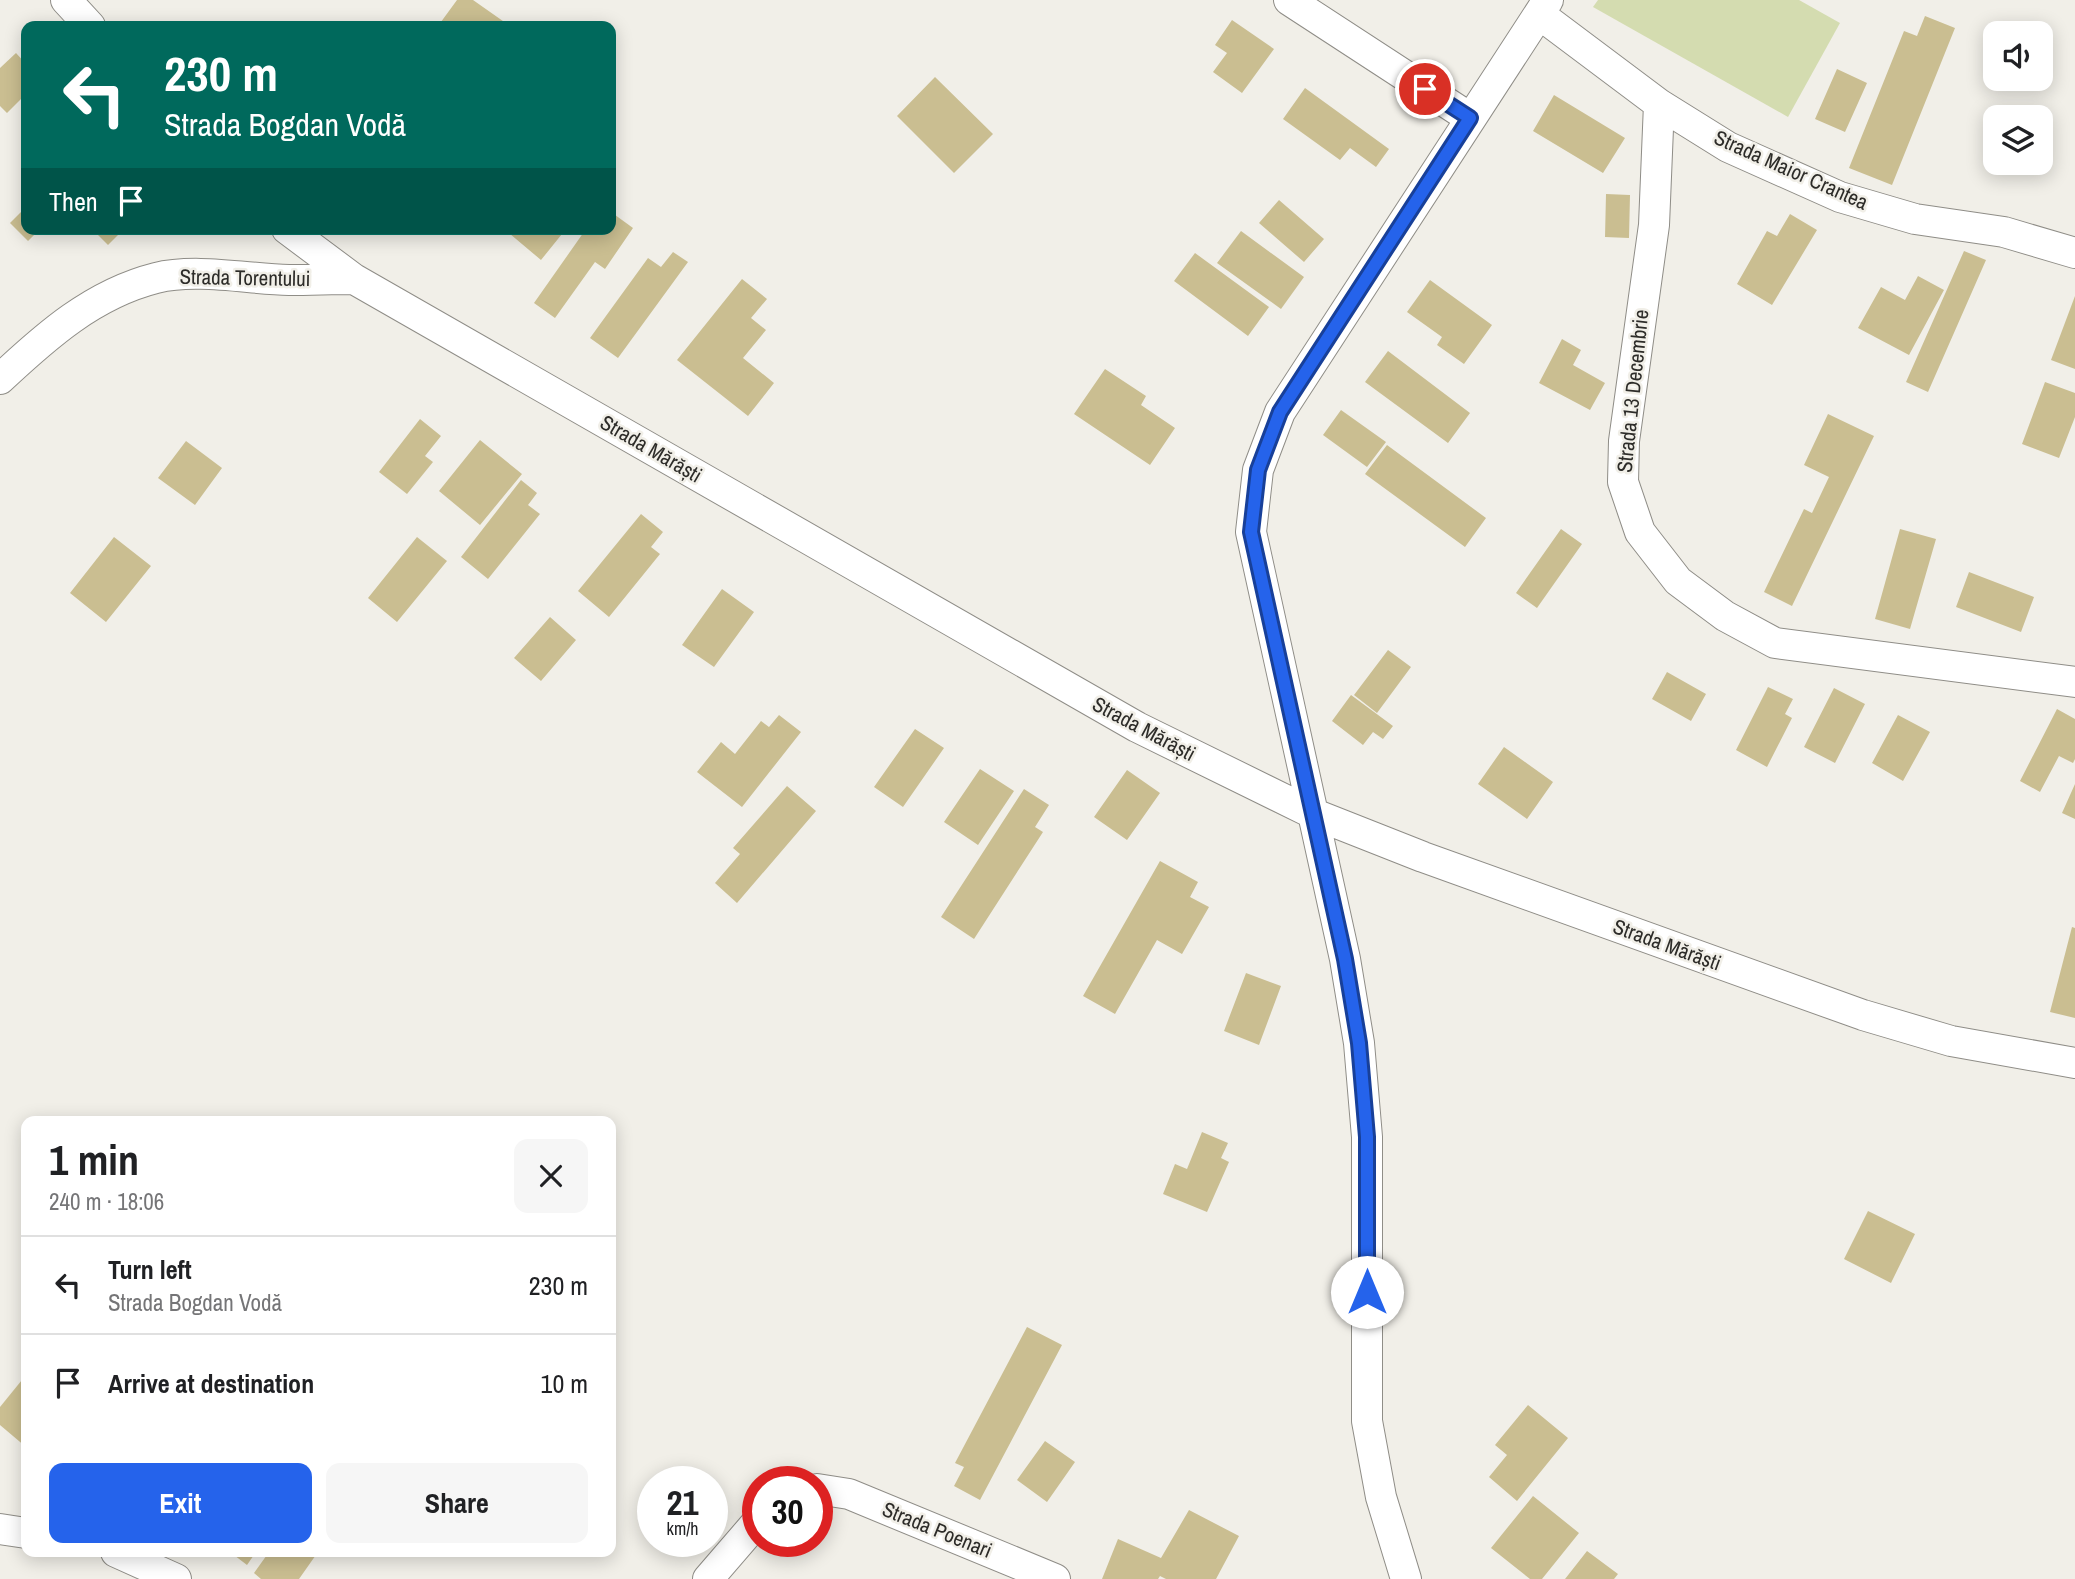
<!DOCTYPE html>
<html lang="en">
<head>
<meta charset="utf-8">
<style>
	:root { --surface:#fff; --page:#f6f6f6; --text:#202124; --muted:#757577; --line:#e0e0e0; --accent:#2563eb }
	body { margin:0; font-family:"Archivo Narrow",sans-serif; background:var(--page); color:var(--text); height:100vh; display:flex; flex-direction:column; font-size:26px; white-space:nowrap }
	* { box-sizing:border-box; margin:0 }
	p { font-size:23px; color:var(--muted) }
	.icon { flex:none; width:38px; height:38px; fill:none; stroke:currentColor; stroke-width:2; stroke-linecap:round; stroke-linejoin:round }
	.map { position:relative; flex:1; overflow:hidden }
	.details { position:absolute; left:21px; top:1116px; width:595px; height:441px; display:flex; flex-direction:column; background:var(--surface); border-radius:14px; box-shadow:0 4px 18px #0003 }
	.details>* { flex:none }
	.banner { position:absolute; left:21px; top:21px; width:595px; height:214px; border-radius:14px; box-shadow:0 4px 18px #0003; background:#00695c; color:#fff; overflow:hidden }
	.tools { position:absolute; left:1983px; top:21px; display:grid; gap:14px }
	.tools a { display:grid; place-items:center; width:70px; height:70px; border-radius:14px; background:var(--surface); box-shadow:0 4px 18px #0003; font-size:35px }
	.speed { position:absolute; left:637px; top:1466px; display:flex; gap:14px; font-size:35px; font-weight:700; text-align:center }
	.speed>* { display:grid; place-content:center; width:91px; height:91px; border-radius:50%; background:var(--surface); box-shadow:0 4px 18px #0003; line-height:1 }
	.speed small { font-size:18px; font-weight:400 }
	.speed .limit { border:10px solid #d22; background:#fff; color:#111 }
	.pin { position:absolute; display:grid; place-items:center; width:60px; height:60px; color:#fff; margin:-30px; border:4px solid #fff; border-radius:50%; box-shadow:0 2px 7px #0007 }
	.me { position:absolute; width:77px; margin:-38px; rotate:0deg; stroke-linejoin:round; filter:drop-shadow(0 0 5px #0008) }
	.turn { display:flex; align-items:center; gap:24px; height:147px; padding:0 28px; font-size:32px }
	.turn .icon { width:91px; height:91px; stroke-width:2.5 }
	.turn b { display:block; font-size:49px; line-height:60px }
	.then { display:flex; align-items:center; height:66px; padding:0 28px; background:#0003; gap:14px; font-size:26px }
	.round { display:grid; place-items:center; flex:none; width:74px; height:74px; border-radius:14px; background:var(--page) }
	.headline { display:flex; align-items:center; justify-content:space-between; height:119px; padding:0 28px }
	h1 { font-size:42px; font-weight:700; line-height:52px }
	.action { display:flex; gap:14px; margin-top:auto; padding:14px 28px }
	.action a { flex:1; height:80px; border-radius:14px; background:var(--accent); color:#fff; font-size:28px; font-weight:700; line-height:80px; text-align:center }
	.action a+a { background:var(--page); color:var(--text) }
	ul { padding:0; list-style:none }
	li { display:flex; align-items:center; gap:21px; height:98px; padding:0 28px; border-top:2px solid var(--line) }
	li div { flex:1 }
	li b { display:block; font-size:26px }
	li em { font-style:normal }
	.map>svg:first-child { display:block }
</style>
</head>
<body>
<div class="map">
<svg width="2075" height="1579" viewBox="0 0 2075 1579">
	<rect width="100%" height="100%" fill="#f1efe8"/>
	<path fill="#d4dcb0" d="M1598,0H1799L1840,23L1788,117L1593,7Z"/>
	<path fill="#cabe91" d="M457,0H473L510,26H438Z
		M1925,16L1955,28L1892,185L1849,168L1904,31L1917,36Z
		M1232,20L1274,49L1242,93L1213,72L1227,53L1215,45Z
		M16,53L26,64V94L7,113L0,106V68Z
		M1837,69L1867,83L1845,132L1815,119Z
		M935,77L993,134L954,173L897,116Z
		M1305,88L1389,149L1376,167L1350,148L1340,160L1283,119Z
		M1554,95L1625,138L1603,173L1533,131Z
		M1606,194L1630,195L1629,238L1605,237Z
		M1279,200L1324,239L1304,262L1259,223Z
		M26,207V229H40L28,241L10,223Z
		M611,212L633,228L605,269L595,262L555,318L534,303L586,229H611Z
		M1790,214L1817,230L1772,305L1737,284L1767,231L1777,236Z
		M92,229H124L108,245Z
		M504,229H566L541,260Z
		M1241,231L1304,277L1281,309L1217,263Z
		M1964,251L1986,260L1928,392L1906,382Z
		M673,252L688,262L618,358L590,338L648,258L661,267Z
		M1195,253L1269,307L1248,336L1174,281Z
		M1918,276L1944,290L1909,355L1858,328L1881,287L1905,300Z
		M742,279L767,299L751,318L766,330L743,358L774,383L748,416L677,360Z
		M1430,280L1492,325L1464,364L1437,345L1442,337L1407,312Z
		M2075,296V369L2051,360Z
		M1562,339L1581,350L1573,365L1605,383L1590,410L1539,383Z
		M1388,351L1470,413L1448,443L1365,382Z
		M1105,369L1146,396L1141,405L1175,428L1150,465L1074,414Z
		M2045,382L2075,393V417L2059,458L2022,444Z
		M1341,410L1386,442L1367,467L1323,435Z
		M1828,414L1874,436L1792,606L1764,592L1804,509L1812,513L1829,477L1804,465Z
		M420,419L441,436L425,456L433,462L407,494L379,472Z
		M480,440L522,474L480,525L439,491Z
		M186,441L222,468L195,505L158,478Z
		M1387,445L1486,518L1465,547L1365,474Z
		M521,480L537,493L528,505L540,514L488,579L461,557Z
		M641,514L663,532L651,547L660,554L609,617L578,591Z
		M1561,529L1582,544L1537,608L1516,593Z
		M1900,529L1936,539L1910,629L1875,619Z
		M114,537L151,566L106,622L70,593Z
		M417,537L447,561L397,622L368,598Z
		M1969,572L2034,597L2021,632L1956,607Z
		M722,589L754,612L714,667L682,645Z
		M550,617L576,640L541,681L514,658Z
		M1388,650L1411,667L1377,713L1354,695Z
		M1667,672L1706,694L1691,721L1652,699Z
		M1768,687L1793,699L1785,714L1792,718L1767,767L1736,750Z
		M1834,688L1865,704L1835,763L1804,747Z
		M1351,695L1393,726L1383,739L1373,732L1363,745L1332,721Z
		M2057,709L2075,719V759L2073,763L2059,756L2040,792L2020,781Z
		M779,715L801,732L742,807L697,772L721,742L735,754L761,721L769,727Z
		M1898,715L1930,732L1903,781L1872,763Z
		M915,729L944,748L903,807L874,787Z
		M1504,747L1553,782L1527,819L1478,784Z
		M980,769L1014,791L978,845L944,822Z
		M1127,770L1160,793L1127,840L1094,817Z
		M2075,784V819L2062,813Z
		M787,786L816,811L737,903L715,883L740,854L733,848Z
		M1024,789L1049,805L1035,827L1043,832L974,939L941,917Z
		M1160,861L1198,882L1190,897L1209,907L1182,954L1157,940L1115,1014L1083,996Z
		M2072,927L2075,928V1018L2050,1012Z
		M1246,973L1281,986L1259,1045L1224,1031Z
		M1202,1132L1228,1143L1221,1158L1229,1162L1207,1212L1163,1194L1175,1164L1187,1169Z
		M1868,1211L1915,1234L1891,1283L1844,1259Z
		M1027,1327L1062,1345L980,1500L954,1486L964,1467L955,1463Z
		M26,1375V1447L0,1425V1407Z
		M1528,1405L1568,1438L1517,1501L1489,1477L1507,1455L1495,1445Z
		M1045,1441L1075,1462L1047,1502L1017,1480Z
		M1533,1496L1579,1533L1542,1579H1530L1491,1548Z
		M1189,1510L1239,1536L1216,1579H1166L1160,1576L1158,1579H1102L1118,1539L1161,1558Z
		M1587,1551L1618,1574L1614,1579H1565Z
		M230,1552H256L247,1565Z
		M269,1552H318L299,1579H261L254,1573Z"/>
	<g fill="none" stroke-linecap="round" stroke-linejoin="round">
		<defs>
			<path id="street" d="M66,0L90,26
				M1289,0L1470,118
				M1539,14L1659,104L1728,147L1840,197L1915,219L2004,232L2075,253
				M1659,104L1654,225L1624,441L1623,482L1640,532L1678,581L1725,616L1775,643L2075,682
				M287,229L354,279L1137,727L1314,814L1423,857L1863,1015L1951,1041L2075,1063
				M0,379C46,336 93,294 156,278C196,268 248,279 289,280C311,280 332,279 354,279
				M817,1489L849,1494L1055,1579
				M0,1529L26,1533
				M116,1552L176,1579
				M708,1579L758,1521
				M1406,1579L1381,1497L1367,1421V1137L1359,1043L1345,959L1251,532L1258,470L1280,412L1548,0"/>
		</defs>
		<use href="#street" stroke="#8f8d87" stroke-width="32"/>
		<use href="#street" stroke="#fff" stroke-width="30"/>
	</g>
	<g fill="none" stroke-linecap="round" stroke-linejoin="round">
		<defs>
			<path id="route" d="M1367,1292V1137L1359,1043L1345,959L1251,532L1258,470L1280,412L1470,118L1425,89"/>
		</defs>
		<use href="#route" stroke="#184099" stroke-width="18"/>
		<use href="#route" stroke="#2563eb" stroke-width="12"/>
	</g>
	<g text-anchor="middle" stroke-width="5" stroke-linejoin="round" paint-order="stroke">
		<g font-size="21" fill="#2d2c29" stroke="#f1efe8">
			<text transform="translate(1791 170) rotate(24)" y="7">Strada Maior Crantea</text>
			<text transform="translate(245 278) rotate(1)" y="7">Strada Torentului</text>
			<text transform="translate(1633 391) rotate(-84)" y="7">Strada 13 Decembrie</text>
			<text transform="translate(651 449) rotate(30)" y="7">Strada Mărăști</text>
			<text transform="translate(1144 729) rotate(28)" y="7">Strada Mărăști</text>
			<text transform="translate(1667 945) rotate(20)" y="7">Strada Mărăști</text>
			<text transform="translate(937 1530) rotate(22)" y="7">Strada Poenari</text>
		</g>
	</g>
</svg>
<div class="tools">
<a><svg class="icon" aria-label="sound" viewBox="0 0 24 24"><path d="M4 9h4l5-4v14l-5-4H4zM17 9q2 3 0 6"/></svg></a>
<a><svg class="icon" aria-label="layers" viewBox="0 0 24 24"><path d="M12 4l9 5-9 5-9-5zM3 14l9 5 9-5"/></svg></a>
</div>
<div class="speed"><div>21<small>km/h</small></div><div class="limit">30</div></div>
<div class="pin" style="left:1425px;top:89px;background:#d93025"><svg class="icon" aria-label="arrive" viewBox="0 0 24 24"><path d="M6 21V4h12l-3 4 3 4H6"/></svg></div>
<svg class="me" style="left:1367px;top:1292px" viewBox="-20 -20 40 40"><circle r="19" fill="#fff"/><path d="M0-13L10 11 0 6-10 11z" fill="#2563eb"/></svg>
<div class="banner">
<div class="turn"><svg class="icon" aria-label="left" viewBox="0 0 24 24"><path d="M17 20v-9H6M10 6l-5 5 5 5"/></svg><div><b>230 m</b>Strada Bogdan Vodă</div></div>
<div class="then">Then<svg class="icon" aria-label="arrive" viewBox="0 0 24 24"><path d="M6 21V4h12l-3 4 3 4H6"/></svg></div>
</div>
<section class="details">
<div class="headline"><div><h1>1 min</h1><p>240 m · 18:06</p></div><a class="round"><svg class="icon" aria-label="close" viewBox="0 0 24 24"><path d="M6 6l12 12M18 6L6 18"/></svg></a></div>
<ul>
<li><svg class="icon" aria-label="left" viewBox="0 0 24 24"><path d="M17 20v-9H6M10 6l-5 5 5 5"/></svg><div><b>Turn left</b><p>Strada Bogdan Vodă</p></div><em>230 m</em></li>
<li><svg class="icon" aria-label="arrive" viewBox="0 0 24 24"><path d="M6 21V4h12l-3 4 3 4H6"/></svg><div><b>Arrive at destination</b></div><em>10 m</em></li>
</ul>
<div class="action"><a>Exit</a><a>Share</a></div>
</section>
</div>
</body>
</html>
